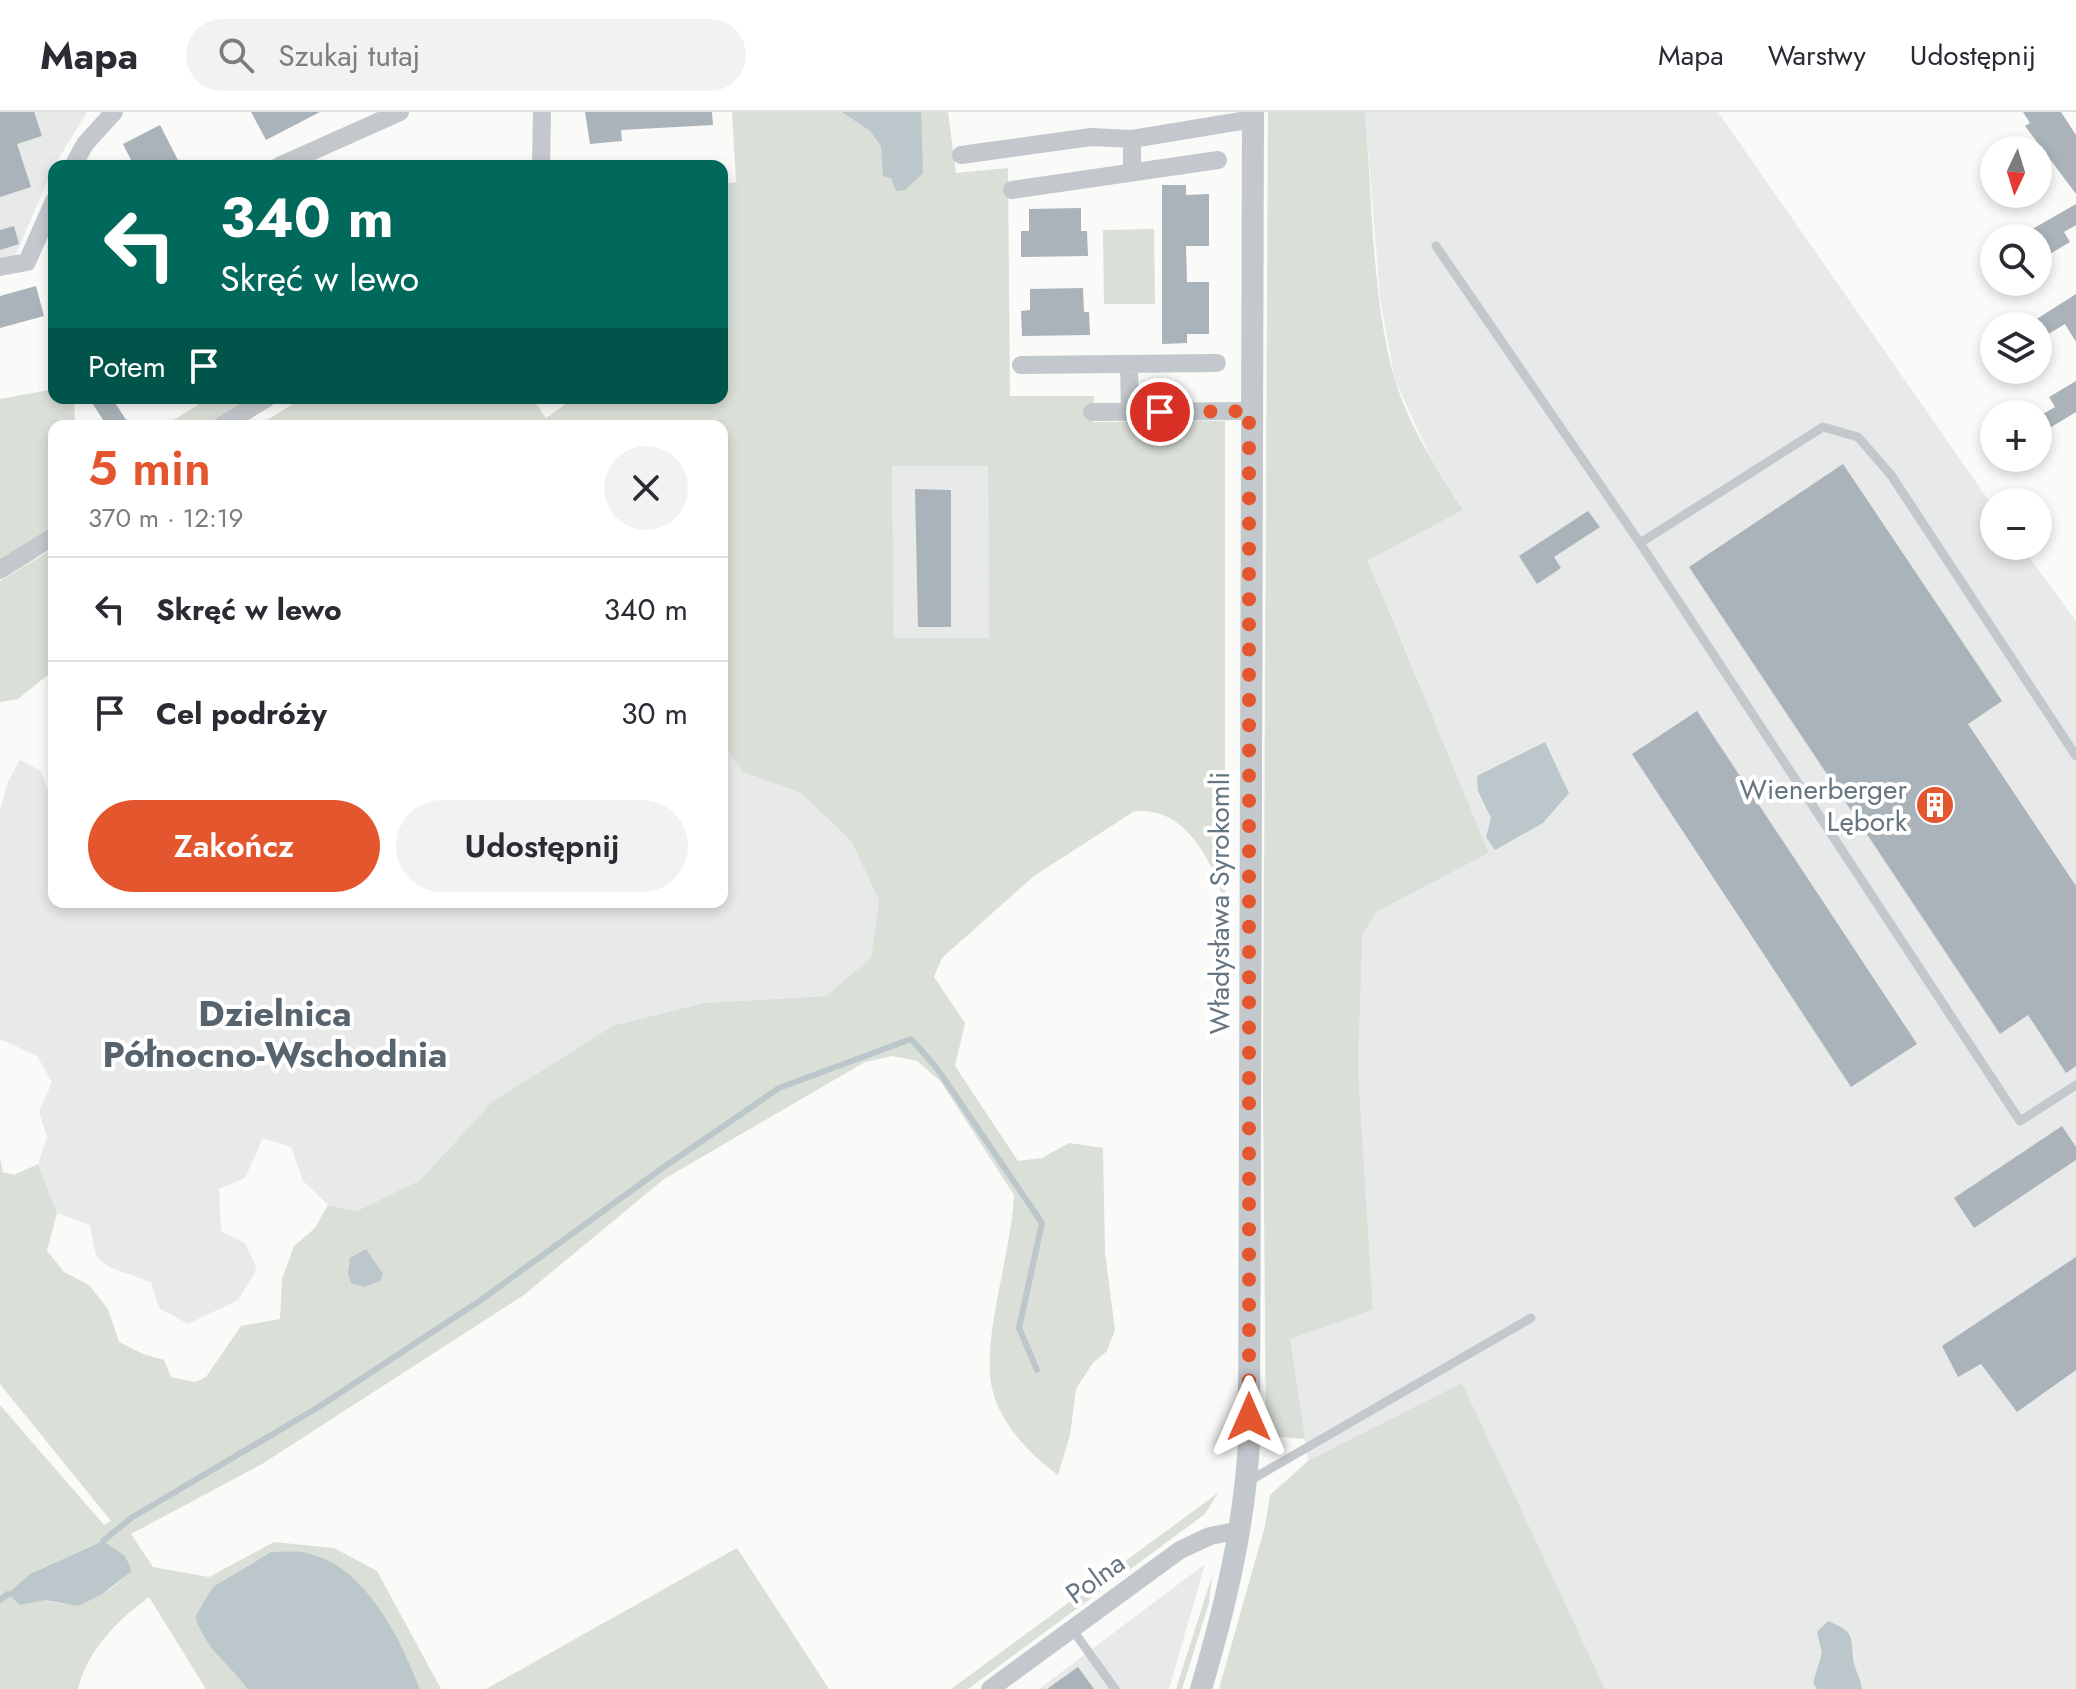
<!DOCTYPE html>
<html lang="pl">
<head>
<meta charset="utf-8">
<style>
	:root { --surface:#fff; --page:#f2f2f3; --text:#2b2b33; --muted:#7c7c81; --line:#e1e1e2; --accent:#e4572e }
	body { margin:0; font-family:Jost,sans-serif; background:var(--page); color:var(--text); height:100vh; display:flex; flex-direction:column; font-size:30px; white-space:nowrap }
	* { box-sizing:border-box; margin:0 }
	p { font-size:26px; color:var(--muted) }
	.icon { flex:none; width:44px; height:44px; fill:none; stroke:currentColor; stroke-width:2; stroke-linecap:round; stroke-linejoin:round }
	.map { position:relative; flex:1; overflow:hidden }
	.sheet { position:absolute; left:48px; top:308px; width:680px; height:488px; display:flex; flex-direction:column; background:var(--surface); border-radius:16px; box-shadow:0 4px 12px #0003 }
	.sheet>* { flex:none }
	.hud { position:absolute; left:48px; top:48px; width:680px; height:244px; border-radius:16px; box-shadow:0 4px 12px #0003; background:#00695c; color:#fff; overflow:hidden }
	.needle { width:52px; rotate:184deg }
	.controls { position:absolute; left:1980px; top:24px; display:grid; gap:16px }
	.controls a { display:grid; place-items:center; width:72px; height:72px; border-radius:50%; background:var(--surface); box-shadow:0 4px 12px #0003; font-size:40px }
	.pin { position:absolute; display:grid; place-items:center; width:68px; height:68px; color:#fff; margin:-34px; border:4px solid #fff; border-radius:50%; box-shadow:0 2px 8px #0007 }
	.me { position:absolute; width:88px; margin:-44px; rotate:0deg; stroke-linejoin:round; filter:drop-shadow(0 0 6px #0008) }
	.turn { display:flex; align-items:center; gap:28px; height:168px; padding:0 40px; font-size:36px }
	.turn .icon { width:104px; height:104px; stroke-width:2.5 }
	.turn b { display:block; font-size:56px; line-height:68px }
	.then { display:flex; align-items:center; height:76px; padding:0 40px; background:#0003; gap:16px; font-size:30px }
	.round { display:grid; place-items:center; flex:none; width:84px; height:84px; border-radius:42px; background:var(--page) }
	.headline { display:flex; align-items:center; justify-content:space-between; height:136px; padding:0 40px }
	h1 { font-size:48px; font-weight:600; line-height:60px; color:var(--accent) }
	.button { display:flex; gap:16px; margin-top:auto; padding:16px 40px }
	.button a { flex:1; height:92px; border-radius:48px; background:var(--accent); color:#fff; font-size:32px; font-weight:600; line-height:92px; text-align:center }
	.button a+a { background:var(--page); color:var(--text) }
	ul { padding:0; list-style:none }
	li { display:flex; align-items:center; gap:24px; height:104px; padding:0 40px; border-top:2px solid var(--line) }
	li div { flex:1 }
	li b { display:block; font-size:30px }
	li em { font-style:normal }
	header { display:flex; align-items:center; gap:48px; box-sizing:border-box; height:112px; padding:0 40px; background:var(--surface); border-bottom:2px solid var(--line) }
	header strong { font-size:38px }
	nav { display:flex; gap:44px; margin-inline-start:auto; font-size:28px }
	.search { width:560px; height:72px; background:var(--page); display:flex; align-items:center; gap:20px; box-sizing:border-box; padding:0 28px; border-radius:44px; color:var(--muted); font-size:30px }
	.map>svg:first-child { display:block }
</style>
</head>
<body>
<header>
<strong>Mapa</strong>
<div class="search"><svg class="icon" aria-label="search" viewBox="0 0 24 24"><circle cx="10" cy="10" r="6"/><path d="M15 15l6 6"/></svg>Szukaj tutaj</div>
<nav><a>Mapa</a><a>Warstwy</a><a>Udostępnij</a></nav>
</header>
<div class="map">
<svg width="2076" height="1577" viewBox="0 0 2076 1577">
	<rect width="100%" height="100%" fill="#fafaf8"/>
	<path fill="#e8e9e9" d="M0,0H87L54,54L16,142L0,146Z
		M1365,0H1718L1994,396V434H2021L2076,509V1577H1605L1462,1272L1308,1349L1289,1227L1373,1198L1358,956L1361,824L1376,800L1489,741L1368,447L1463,398L1432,349L1395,268L1380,186Z
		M988,353L989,526L894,527L892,354Z
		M722,632L743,660L801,681L851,729L879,788L871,846L827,884L705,891L492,990L420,1068L357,1099L328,1093L303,1069L291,1035L263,1026L245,1066L219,1077L221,1119L245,1131L257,1157L238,1188L188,1212L159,1196L151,1170L109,1155L96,1144L90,1113L57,1101L38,1052L47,1025L39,1000L52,970L37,944L0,927V698L7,672L20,648L41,659L54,697V790H722Z
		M1205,1452L1169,1577H1039Z"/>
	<path fill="#dadfd7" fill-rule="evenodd" d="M732,0H948L956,61L1008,56L1010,284H1094L1093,310L1225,309V795C1216,753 1184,691 1133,700L1034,764L942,846L934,865L965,911L955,954L1018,1049L1042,1046L1069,1031L1103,1036L1105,1140L1115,1218L1107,1239L1092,1252L1076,1277L1070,1323L1058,1363C1029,1342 997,1309 991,1271C983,1221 1012,1138 1014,1083L941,970L917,949L892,944L865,950L664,1067L524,1183L262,1352L131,1422L153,1455L209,1465L274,1430L334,1436L377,1459L441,1577H420C393,1509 334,1401 247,1454C221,1471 212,1478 195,1505C208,1542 227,1548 247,1577H206L149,1485C116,1510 88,1537 78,1577H0V1293L104,1413L111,1409L0,1272V1046L3,1060L14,1063L38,1052L57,1101L47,1139L64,1160L89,1173L108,1197L119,1230L143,1242L164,1248L171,1265L195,1270L206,1265L241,1214L280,1207L282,1167L294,1134L315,1116L328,1093L357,1099L420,1068L492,990L613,914L705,891L826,884L871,846L879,788L851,729L801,681L743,660L722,632V314H258L302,286H532L546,306L574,286H722V72L736,70ZM892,354H988L989,526H894ZM103,1429L132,1458C103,1485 84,1499 45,1488L30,1462Z
		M1268,0H1365C1372,81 1372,192 1395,268C1409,314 1437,358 1463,398L1368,448L1489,741L1376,800L1362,824L1358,956L1373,1198L1290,1227L1305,1327L1266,1324L1263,975Z
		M1154,117L1155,192H1104L1103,118Z
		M54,277V286H74L75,311L73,314H54V414L0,451V287Z
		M209,286H252L207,314H164Z
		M54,436V558L18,587L0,590V469Z
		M1462,1271L1605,1577H1219L1265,1414L1270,1383L1308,1349Z
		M1218,1381L1205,1402L968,1577H951Z
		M737,1436L829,1577H486Z
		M1212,1464L1209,1491L1182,1577H1176Z"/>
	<path fill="#bbc7cb" d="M842,0H921L923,61L905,78L896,79L891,66L883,64L881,34L870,19Z
		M1545,630L1569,681L1543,711L1495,738L1486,725L1491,706L1478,679L1477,664Z
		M366,1137L383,1162L380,1169L364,1175L351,1171L348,1162L350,1146Z
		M103,1429L125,1444L132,1459L101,1483L78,1494L45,1488L20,1493L8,1482L30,1462Z
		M271,1440C281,1440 292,1439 302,1440C364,1450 400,1526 420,1577H247C227,1548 208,1542 195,1505L213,1475Z
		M1828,1509C1853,1520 1851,1521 1853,1546C1854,1557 1861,1566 1862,1577H1817L1813,1571L1822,1541L1817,1520Z"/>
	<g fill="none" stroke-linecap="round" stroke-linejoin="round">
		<path stroke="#bbc7cb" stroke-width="6" d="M103,1429L131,1406L317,1296L481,1188L661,1057L779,976L911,927L936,955L1042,1111L1019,1216L1037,1258
			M0,1488L8,1482"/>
	</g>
	<path fill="#aab3b9" d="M0,0H34L42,24L17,32L31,75L0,85Z
		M251,0H320L266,28Z
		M585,0H712L713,13L621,18L622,29L590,32Z
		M2023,0H2061L2076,23V82L2025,14L2030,11Z
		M160,13L181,54H134L123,32Z
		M1162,73H1186V83L1209,82V134H1186L1187,170H1209V222H1187V231L1162,232Z
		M2076,92V113L2064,120L2070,130L2038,149V126H2017Z
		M1081,96V119H1087L1088,144L1021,145V119H1029V97Z
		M14,114L19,132L0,138V118Z
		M36,174L44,204L0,216V184Z
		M1083,176L1084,200H1089L1090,223L1022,224L1021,199L1030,198V177Z
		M2076,182V230L2065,212L2042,226L2032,210Z
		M2076,269V300L2038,323V305L2055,295L2049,285Z
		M89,286H112L130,314H107Z
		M1843,352L2002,589L1968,612L2076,774V954L2066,961L2028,903L2000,922L1689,455Z
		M915,377L951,378V515H918Z
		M1588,399L1600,415L1554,445L1561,456L1537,472L1519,444Z
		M1697,599L1917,932L1851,975L1632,642Z
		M2062,1014L2076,1035V1048L1974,1116L1954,1086Z
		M2076,1145V1258L2017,1300L1981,1252L1958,1265L1942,1234Z
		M1078,1555L1094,1577H1047Z"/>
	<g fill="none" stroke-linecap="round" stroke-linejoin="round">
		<path stroke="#c3c8cc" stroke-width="9" d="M1436,134L1640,431L1823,315L1858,325L1891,363L2076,644
			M1640,431L2020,1009L2076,973
			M1249,1369L1531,1206
			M1072,1517L1115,1577"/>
		<path stroke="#c3c8cc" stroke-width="18" d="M961,43L1091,25L1132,27
			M73,54L85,32L114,0
			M279,54L400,0
			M541,54L542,0
			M1132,60V27L1253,7
			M1012,78L1218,48
			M0,155L27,150L54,89
			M1129,252L1130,300
			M1021,253L1217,251
			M1092,300L1249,299
			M221,314L267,286
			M0,458L54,424
			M990,1577L1180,1438L1210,1424L1241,1418"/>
		<path stroke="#c3c8cc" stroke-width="22" d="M1201,1577C1225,1495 1244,1417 1249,1331L1253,0"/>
	</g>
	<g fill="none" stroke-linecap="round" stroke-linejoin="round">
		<path stroke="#e4572e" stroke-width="14" stroke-dasharray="0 25.2" d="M1160,300L1249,299V1305"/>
	</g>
	<defs>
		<symbol id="building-disc" viewBox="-11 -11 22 22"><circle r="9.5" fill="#e4572e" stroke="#fff"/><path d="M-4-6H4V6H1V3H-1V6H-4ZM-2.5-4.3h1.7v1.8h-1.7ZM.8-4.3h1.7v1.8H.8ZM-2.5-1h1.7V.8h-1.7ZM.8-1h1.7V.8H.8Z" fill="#fff"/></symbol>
	</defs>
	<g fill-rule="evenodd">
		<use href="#building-disc" x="1913" y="671" width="44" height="44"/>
	</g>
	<g text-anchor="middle" stroke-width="8" stroke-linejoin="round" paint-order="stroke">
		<g font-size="28" fill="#657683" stroke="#fff" text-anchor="end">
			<text x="1907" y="687">Wienerberger<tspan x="1907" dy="32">Lębork</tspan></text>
		</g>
		<g font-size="28" fill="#657683" stroke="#fff">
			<text transform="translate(1219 791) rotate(-90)" y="10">Władysława Syrokomli</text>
			<text transform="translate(1095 1466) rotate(-36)" y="10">Polna</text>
		</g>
		<g font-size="36" font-weight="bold" fill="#57646e" stroke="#fff">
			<text x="275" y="914">Dzielnica<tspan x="275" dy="41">Północno-Wschodnia</tspan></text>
		</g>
	</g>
</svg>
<div class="controls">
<a><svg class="needle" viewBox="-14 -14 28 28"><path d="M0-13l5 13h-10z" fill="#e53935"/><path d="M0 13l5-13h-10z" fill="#7c7c81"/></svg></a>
<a><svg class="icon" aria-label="search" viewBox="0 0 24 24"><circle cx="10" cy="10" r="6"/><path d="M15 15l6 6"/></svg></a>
<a><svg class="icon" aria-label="layers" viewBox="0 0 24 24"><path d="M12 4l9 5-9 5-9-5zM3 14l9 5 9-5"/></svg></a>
<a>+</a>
<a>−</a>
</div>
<div class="pin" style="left:1160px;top:300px;background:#d93025"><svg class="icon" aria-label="arrive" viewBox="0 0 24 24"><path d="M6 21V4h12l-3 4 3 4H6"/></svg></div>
<svg class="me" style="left:1249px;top:1305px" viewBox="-20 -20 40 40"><path d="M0-17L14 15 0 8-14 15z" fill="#e4572e" stroke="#fff" stroke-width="4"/></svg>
<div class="hud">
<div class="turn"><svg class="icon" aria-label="left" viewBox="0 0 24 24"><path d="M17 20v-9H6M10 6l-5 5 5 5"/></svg><div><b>340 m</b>Skręć w lewo</div></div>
<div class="then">Potem<svg class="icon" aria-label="arrive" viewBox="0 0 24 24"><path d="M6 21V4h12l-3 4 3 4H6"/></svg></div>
</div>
<section class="sheet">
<div class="headline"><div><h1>5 min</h1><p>370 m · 12:19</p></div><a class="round"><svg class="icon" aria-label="close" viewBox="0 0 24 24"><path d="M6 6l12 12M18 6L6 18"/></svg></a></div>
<ul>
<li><svg class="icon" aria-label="left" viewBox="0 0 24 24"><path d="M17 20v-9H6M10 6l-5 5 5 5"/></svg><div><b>Skręć w lewo</b></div><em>340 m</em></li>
<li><svg class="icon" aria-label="arrive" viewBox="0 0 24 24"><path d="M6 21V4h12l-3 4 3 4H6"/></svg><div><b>Cel podróży</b></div><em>30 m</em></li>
</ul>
<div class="button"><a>Zakończ</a><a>Udostępnij</a></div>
</section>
</div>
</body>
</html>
